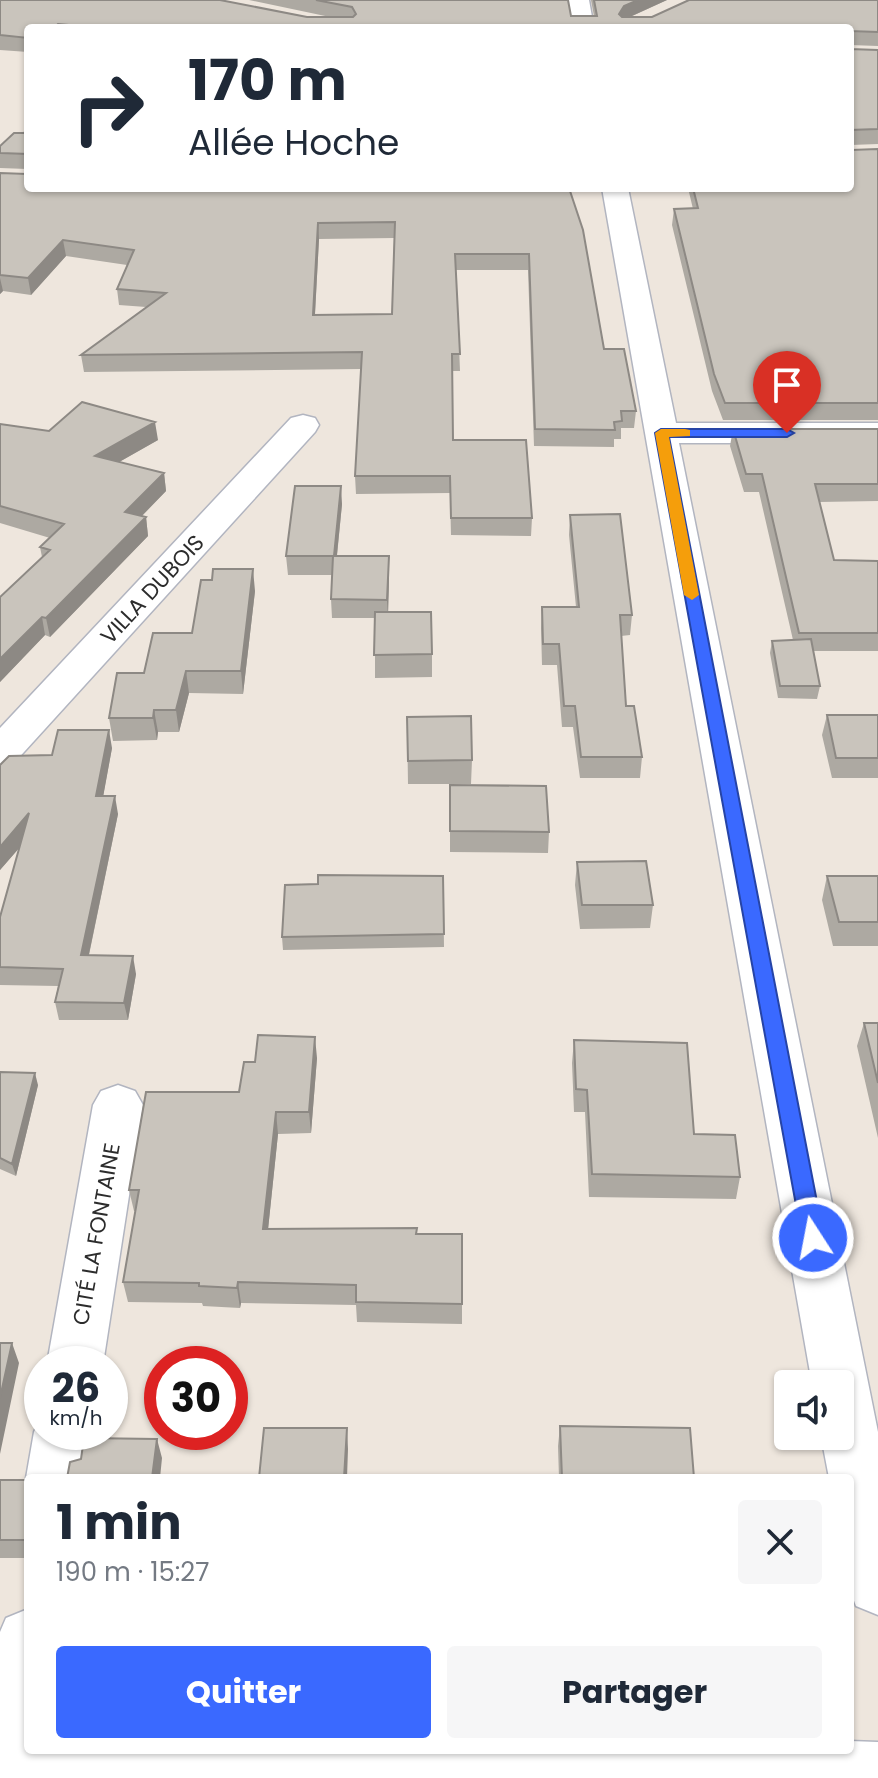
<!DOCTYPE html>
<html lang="fr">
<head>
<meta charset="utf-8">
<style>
	:root { --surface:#fff; --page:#f6f6f7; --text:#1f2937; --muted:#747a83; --accent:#3a69ff }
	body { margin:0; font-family:Poppins,sans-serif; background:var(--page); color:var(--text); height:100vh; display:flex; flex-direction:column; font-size:30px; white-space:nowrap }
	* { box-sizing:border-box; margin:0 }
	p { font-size:26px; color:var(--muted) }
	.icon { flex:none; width:44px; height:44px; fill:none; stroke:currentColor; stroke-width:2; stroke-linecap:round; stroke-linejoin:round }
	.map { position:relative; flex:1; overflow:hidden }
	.side { position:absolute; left:24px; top:1474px; width:830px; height:280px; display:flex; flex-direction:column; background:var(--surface); border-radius:8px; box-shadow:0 2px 6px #0004 }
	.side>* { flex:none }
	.guide { position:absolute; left:24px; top:24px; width:830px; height:168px; border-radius:8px; box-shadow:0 2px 6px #0004; background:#fff; color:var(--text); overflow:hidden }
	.fabs { position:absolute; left:774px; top:1370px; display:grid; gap:16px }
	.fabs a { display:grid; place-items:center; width:80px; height:80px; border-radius:8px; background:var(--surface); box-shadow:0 2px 6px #0004; font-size:40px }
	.speed { position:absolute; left:24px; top:1346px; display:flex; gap:16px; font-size:40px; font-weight:700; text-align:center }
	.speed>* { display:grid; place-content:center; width:104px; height:104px; border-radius:50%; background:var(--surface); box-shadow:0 2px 6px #0004; line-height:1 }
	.speed small { font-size:20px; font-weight:400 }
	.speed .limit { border:12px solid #d22; background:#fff; color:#111 }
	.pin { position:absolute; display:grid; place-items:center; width:68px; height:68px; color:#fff; margin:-82px -34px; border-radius:50% 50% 50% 0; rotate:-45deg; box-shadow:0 0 8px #0007 }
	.pin .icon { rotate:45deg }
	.me { position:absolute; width:88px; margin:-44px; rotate:349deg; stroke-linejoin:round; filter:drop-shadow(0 0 6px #0008) }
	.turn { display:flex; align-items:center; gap:28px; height:168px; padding:0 32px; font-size:36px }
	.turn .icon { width:104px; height:104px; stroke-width:2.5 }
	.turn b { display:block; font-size:56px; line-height:68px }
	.round { display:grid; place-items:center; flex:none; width:84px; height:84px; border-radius:8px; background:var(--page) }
	.summary { display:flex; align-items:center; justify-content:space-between; height:136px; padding:0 32px }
	h1 { font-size:48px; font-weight:700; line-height:60px }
	.primary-button { display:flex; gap:16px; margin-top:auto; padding:16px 32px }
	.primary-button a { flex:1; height:92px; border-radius:8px; background:var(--accent); color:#fff; font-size:32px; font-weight:700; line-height:92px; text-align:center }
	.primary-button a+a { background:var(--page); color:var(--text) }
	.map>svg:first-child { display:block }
</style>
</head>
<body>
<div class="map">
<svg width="878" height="1778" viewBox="0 0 878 1778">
	<rect width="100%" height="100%" fill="#eee6dd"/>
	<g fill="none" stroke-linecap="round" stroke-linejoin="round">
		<defs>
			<path id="street" d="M567,0H589L594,28H572Z
				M602,188H628L676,423H878V443H679L878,1432V1615L856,1606L850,1590V1478H829L821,1436H840V1384H812Z
				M303,415L315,418L319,425L315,432L14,763L0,766V728L291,418Z
				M118,1085L135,1091L143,1105L103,1364H47L93,1105L101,1091Z
				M42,1415V1432H92L84,1478H28V1483L26,1478L34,1432Z
				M28,1609V1750H41L31,1778H0V1632L6,1618Z"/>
			<path id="secondary" d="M0,1723L28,1724V1750H850V1741L878,1742V1778H0Z"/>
		</defs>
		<use href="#street" stroke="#b2b5c0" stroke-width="3"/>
		<use href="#secondary" stroke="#b2b5c0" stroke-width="3"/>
		<use href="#street" fill="#fff" fill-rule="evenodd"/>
		<use href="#secondary" fill="#fff" fill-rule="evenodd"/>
	</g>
	<path fill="#ada9a2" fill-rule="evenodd" d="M0,0L307,17H330L249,0H568L571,16H594L591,0H667L630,17H652L878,0V46L850,45V49L878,50V144L851,145V150L878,149V420H723L712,391L672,225L674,209H693L688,188H850V28H28V52L0,50Z
		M28,129V188H569L604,349L636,411L634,428H621V439H614V447L534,446L528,270H456L460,371H452L453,440L532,518L531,536L451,535L450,493L356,494L355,476L361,369L84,372L81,355L146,307L119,305L117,289L127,265L66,256L31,295L3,291L0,294V173L27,174V169L0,168V146L24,133ZM394,238L392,314L315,315L319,239Z
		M0,424L49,431L158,440L119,462L164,473L166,491L142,516L146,517L148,536L50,637L45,635L0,682V597L42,557L40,547L50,538L0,523Z
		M733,429H878V501L819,502L834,560L878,561V651H813L820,686L817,699L778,698L770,653L772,641L793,640L759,492H744L730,446Z
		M342,504L337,556L389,574L388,612L432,654V677L375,678V618H332L331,599L332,575H288L286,556Z
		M570,515L632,615L630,635L621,636L626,706L642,757L640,778H580L573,727H562L557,665H542L541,628L542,607H576L569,535Z
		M255,591L243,694L189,693L179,732H158L157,740L113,741L109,718L144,673Z
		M827,715H878V778H832L822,735Z
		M407,717L472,760L471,784H408Z
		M112,748L103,796L118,814L89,955L136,974L128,1020H59L55,1002L58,986L0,985V917L20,847L0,870V765L52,755Z
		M450,785L549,832L548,853L450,852Z
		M577,862L653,905L650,928L580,929L575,885Z
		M443,876L444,947L283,950L282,937Z
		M827,876H878V946H833L822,900Z
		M864,1023H878V1138L857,1046Z
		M574,1040L694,1134L740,1177L736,1199L589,1197L585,1112H574L572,1063Z
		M317,1058L311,1133L278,1134L268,1229L417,1234L462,1304V1324L357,1322L356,1305L241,1303L240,1308L203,1306L202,1303L128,1302L123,1282L135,1211H134L129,1190L239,1092L255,1062Z
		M0,1072L38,1085L16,1176L0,1169Z
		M560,1426L694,1478H559L558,1446Z
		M0,1480H28V1558H0Z"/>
	<path fill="#8d8984" d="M638,0H667L623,20L619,14L624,6Z
		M318,223L319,239L314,331L313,315Z
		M63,240L66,256L31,295L28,278Z
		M0,278L3,291L0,294Z
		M155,422L158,440L98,474L95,456Z
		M164,473L166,491L128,530L125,512Z
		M341,486L342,504L335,574L334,556Z
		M146,517L148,536L50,637L46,618Z
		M389,556V574L388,618L387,600Z
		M253,569L255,591L243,694L241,671Z
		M42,617L45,635L0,682V659Z
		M186,671L189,693L179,732L176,710Z
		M154,710L158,732L157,740L153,718Z
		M109,730L112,748L100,814L96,796Z
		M115,796L118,814L85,973L81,955Z
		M29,813L34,831L0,870V847Z
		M133,956L136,974L128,1020L124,1003Z
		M315,1037L317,1058L311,1133L309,1112Z
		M35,1073L38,1085L16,1176L12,1164Z
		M276,1112L278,1134L266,1249L263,1229Z
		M238,1282L241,1303L240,1308L237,1288Z
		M12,1343L19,1363L0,1454V1398Z
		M347,1428L348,1449L347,1478H344Z
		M157,1439L162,1458L160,1478H152Z"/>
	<path fill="#c9c4bc" stroke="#8d8984" stroke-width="2" fill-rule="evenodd" d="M0,0H220L307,17H353L356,14L352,7L316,0H568L571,16H597L594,0H638L624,6L619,14L622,17H652L689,0H878V32L850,31V49L878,50V129L850,130L851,150L878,149V403H725L714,374L674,209L698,208L693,188H850V28H103L58,24L54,28H28V38L0,35Z
		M28,129V188H569L583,230L604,349H624L636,411H621L622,421L614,422L615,430L535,429L529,254H455L460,354H452L453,440H526L532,518H451L450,476H355L362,352L81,355L166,293L117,289L134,250L63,240L28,278L0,275V173L27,174L28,154L0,153V146L14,133H24ZM395,222L392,314L313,315L318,223Z
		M82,402L155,422L95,456L164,473L125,512L146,517L46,618L42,617L0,659V597L50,550L40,547L64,524L0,506V424L49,431Z
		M733,429H878V484H815L834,560L878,561V633H799L762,474H746Z
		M295,486H341L334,556H389L387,600L331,599L333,556H286Z
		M620,514L632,615H620L626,706H634L642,757H581L575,706H564L559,644H543L542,607H579L570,515Z
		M213,569H253L241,671H186L176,710H154L153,718H109L117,673H144L153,633H192L201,580H212Z
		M375,612H431L432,654L374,655Z
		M811,639L820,686H780L772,641Z
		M827,715H878V758H836Z
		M471,716L472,760L408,761L407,717Z
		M58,730H109L96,796H115L81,955L133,956L124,1003L55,1002L63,969L0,967V917L29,813L0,847V765L9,756L52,755Z
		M450,785L546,786L549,832L450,831Z
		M646,861L653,905H582L577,862Z
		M318,875L443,876L444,934L282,937L285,885L318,884Z
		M827,876H878V922H839Z
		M864,1023H878V1083Z
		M258,1035L315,1037L309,1112H276L263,1229L417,1228L416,1234H462V1304L356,1302V1285L238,1282L237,1288L199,1286V1283L123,1282L139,1190H129L146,1092H239L244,1062H255Z
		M574,1040L687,1043L694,1134L735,1135L740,1177L592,1174L587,1090L576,1089Z
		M0,1072L35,1073L12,1164L0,1158Z
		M0,1343H12L0,1398Z
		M560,1426L690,1428L694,1478H562Z
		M264,1428H347L344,1478H259Z
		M84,1438L157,1439L152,1478H67L70,1462L81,1459Z
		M0,1480H28V1540H0Z"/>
	<path fill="#3a69ff" stroke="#2644a6" stroke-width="2" d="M661,429H787L794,433L787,437H669L824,1238L821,1245L813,1247L805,1245L802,1238L655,433Z"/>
	<path fill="#f59e0b" d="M685,429L690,430V436L669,437L699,595L692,600L684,595L655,433L661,429Z"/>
	<g text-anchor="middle" stroke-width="6" stroke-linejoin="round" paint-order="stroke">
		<g font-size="22" fill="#2c2c2c" stroke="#fff">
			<text transform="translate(152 589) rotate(-47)" y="8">VILLA DUBOIS</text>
			<text transform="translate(96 1234) rotate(-80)" y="8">CITÉ LA FONTAINE</text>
		</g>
	</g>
</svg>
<div class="fabs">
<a><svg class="icon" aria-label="sound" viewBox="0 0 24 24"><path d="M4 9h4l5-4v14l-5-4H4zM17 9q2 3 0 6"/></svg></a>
</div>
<div class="speed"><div>26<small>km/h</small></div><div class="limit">30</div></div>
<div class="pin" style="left:787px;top:433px;background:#d93025"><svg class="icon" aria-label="arrive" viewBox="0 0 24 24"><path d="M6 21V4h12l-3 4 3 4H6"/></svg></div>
<svg class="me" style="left:813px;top:1238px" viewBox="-20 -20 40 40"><circle r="17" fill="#3a69ff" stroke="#fff" stroke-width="3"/><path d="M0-11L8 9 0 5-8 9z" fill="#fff"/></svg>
<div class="guide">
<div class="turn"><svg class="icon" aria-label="right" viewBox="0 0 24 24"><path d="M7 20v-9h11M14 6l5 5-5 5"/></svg><div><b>170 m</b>Allée Hoche</div></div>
</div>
<section class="side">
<div class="summary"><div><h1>1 min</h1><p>190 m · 15:27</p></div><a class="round"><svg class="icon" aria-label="close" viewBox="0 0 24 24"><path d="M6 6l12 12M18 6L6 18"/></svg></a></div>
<div class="primary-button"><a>Quitter</a><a>Partager</a></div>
</section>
</div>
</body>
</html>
